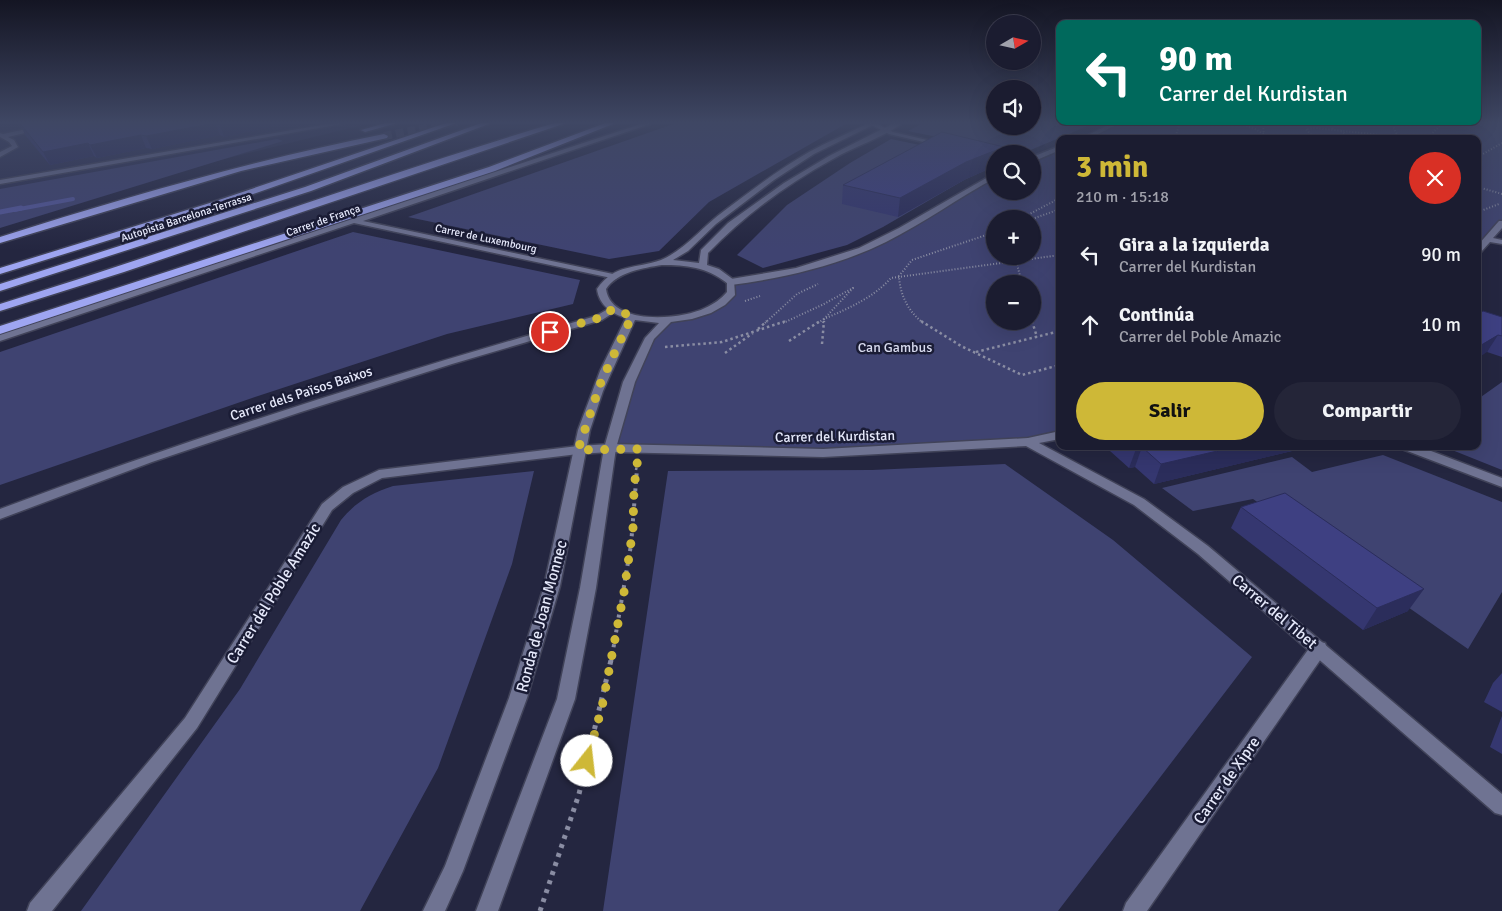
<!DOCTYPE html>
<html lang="es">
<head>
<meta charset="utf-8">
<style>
	:root { --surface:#1b1c30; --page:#242538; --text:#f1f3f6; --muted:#a0a1ab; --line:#393a4c; --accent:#ceb837 }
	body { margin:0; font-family:Signika,sans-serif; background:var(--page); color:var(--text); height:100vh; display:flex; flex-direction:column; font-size:19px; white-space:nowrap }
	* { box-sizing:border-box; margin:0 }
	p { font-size:16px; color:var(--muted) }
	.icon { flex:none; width:28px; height:28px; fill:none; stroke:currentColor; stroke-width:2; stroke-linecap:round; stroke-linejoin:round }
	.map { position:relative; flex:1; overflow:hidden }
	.drawer { position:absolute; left:1056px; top:135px; width:425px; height:315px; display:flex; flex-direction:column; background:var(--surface); border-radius:10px; box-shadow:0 5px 20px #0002,0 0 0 1px var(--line) }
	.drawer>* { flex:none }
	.banner { position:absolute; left:1056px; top:20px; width:425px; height:105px; border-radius:10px; box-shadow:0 5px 20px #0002,0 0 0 1px var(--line); background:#00695c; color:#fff; overflow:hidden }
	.needle { width:32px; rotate:81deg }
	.controls { position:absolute; left:986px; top:15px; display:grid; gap:10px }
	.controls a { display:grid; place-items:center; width:55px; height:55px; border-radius:50%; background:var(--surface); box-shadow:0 5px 20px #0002,0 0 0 1px var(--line); font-size:25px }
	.pin { position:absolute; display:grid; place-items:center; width:42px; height:42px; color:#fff; margin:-21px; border:2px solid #fff; border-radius:50%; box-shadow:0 1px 5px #0007 }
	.me { position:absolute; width:55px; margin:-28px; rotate:16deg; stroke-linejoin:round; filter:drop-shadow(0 0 4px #0008) }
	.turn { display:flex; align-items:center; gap:18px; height:105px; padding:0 20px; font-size:22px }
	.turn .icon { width:65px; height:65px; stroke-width:2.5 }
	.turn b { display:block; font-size:35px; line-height:42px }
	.round { display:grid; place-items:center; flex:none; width:52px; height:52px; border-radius:26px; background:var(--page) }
	.head { display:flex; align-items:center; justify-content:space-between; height:85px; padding:0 20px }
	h1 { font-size:30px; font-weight:700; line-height:38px; color:var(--accent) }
	.button { display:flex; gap:10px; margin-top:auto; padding:10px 20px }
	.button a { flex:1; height:58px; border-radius:30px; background:var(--accent); color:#111; font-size:20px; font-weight:700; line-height:58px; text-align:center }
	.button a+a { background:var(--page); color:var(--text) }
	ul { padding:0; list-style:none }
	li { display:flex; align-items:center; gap:15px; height:70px; padding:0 20px }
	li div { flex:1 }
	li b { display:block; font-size:19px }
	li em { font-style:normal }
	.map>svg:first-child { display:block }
</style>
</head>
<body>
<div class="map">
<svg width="1502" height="911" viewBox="0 0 1502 911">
	<rect width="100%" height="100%" fill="#242640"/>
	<path fill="#2d3050" d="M0,122H375L196,166L0,194Z"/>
	<path fill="#3f4371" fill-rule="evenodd" d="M679,122H849L709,202L659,251L609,259L408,217Z
		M925,122H995V126H1032L1033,122H1097L1021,154L908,131Z
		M1119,122H1502V223L1478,250V139H1083Z
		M277,139L283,141L0,228V189Z
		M891,139L967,155L995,166L964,180L883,227L847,245L763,268L737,255L787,205L850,163Z
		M1060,148V435L1028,442L823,453L610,448L645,349L669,319L694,316L725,302L731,282L766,278L864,248L995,175V191H1032L1033,160ZM995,219H1032V256H995ZM995,284H1032V321H995Z
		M353,232L580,280L573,304L447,334L255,397L0,485V352Z
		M1502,382V470L1442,446H1478V399Z
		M1383,455L1502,502V592L1468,649L1253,499L1193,511L1162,488L1292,457L1312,472Z
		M1005,464L1113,540L1252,657L1058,911H603L668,471L872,470Z
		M534,471L512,564L438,768L360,911H81L240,689L341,520C356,502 371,493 393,486Z"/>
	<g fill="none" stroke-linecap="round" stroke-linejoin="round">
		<path stroke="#54589c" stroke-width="4" d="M14,210L73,199"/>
		<path stroke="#54589c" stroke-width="5" d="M0,212L21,208"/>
		<path stroke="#41435c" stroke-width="8" stroke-dasharray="8 4" stroke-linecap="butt" d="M384,136L457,122"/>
		<defs>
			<path id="pedestrian" d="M1319,642L1325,643L1327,648L1325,653L1147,911H1123L1126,903L1313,643Z"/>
			<path id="minor" d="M60,122H71L8,137L14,140L18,147L0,157V152L12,146L9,142L0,137V133L3,134Z
				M339,122H353L0,184V180Z
				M647,122H656L363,221L613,274L617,277L616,279L354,223L0,341V335Z
				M866,122H874L893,132L944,144L941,146L889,134Z
				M1114,122H1122L1088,139H1080Z
				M1060,146V150L1032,162V157Z
				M995,173V178C958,198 924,223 886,242C837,266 784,278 731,285L726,282L731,279L796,268L859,248L899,228Z
				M1499,221H1502V228L1493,238L1502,240V244L1490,242L1481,252H1478V245Z
				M613,306L618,309L616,311L602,320L452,364L301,412L152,462L0,519V509C196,436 395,373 596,316Z
				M1060,431V439L1039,443L1144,499L1208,546L1502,794V815L1495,813L1198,554L1134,505L1026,446L823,457L610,452L578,454L382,478L353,493L332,510L197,728L52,911H27L30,903L185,718L322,504L343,487L379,470L578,446L610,444L823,449L1028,438Z
				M1400,446H1418L1502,478V487L1402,449Z"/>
			<path id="tertiary" d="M871,122H879L814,154L774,180L716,224L688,251L673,260L699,263L701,250L728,223L784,183L829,156L896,122H904C883,138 855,146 833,159C787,184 745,215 708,253L707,265L719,269L734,280L735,295L725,305L711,313L692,319L671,322L654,339L635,382L616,448L596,588L575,699L498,911H476L557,699L580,588L604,448L623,382L645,338L659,323L635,320L603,391L590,430L560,586L527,698L463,871L445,911H423L445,866L509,698L544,586L578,430L600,371L626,318C612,314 599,305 597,289C615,263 636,269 661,260C685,250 703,226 724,211C752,190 779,169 809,152C829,141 851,132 871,122ZM662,265C686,265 707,267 727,283V292C721,299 714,304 705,308C681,320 611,326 606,289C617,272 643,268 662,265Z"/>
			<path id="motorway" d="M389,122H401L365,132L361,130Z
				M449,122H459L219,206L0,274V268L213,202Z
				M484,122H494L311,191L0,291V284L305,187Z
				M558,122H569L124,272L0,311V304C187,246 371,178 558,122Z
				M608,122H618L495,171L0,334V326L489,167Z
				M384,134L388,136L387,138L241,171L0,243V237C127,197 254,160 384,134Z"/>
		</defs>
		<use href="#pedestrian" stroke="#414359" stroke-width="3"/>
		<use href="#minor" stroke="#414359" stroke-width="3"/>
		<use href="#tertiary" stroke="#414359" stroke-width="3"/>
		<use href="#motorway" stroke="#414359" stroke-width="3"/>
		<path stroke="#8a8da3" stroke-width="2" stroke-dasharray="1 2" stroke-linecap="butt" d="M1235,122L1255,129L1273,139
			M1263,122L1264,139
			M1331,122L1333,130
			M1391,122L1399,139
			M1341,131L1353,139
			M1175,139L1180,122
			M1315,139L1306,129L1316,128L1399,137
			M1426,139L1444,122
			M1478,157L1502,143
			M1478,187L1502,194
			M1478,212L1499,204
			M1020,219L1060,198
			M1032,219L1060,209
			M1015,256L1022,284
			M745,301L760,296
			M765,323L797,294L818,284
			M783,323L822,305L853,288L824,319C849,308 873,298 891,278L1060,255
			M818,323L824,319
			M823,323L824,319
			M923,323C908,311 900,295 899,276L912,260L995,232"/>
		<path stroke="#8a8da3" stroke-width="2.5" stroke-dasharray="2.5 3" stroke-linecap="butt" d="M921,321L961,346L1022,375L1060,365
			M1032,321L1037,337
			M758,329L767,321
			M789,341L820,321
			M822,344L824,321
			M665,347L722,342L786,321
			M976,352L1060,331
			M725,353L753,333
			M636,470L637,465"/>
		<path stroke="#8a8da3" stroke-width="4" stroke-dasharray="3 4.5" stroke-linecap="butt" d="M611,662L631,545L637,469"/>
		<path stroke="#8a8da3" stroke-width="5" stroke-dasharray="4 5.5" stroke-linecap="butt" d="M540,911L579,794L611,660"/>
		<use href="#pedestrian" fill="#6f7392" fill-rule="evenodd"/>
		<use href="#minor" fill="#6f7392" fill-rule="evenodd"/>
		<use href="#tertiary" fill="#6f7392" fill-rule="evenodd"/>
		<use href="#motorway" fill="#9ea5f1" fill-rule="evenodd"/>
	</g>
	<path fill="#353770" d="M15,122H292L224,137L220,135L152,149L146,148L97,158L94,156L50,165L25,135L22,128H20Z
		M964,180L898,217L842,204L843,185Z
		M1502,317V357L1487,352Z
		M1112,446H1313L1154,484L1135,467L1129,468L1110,451Z
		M1241,507L1408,611L1363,630L1231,528Z
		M1502,673V712L1484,702L1493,683Z
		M1502,716V754L1490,747Z"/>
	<path fill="#2b2d5b" d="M17,122H51H19L22,128H20Z
		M232,122H292L224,137L220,125Z
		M215,123L220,135L152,149L146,136Z
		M141,135L146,148L97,158L90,145Z
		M88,143L94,156L50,165L43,152Z
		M1004,147L1003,154H995V166L964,180L898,217L900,198L966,162Z
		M1498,335L1487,352L1478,358V347Z
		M1239,446H1313L1154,484L1161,464Z
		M1142,447L1135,467L1129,468L1136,449Z
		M1424,589L1408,611L1363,630L1377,608Z"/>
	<path fill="#3e4082" stroke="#2b2d5b" d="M19,122H232L220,125L215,123L146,136L141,135L90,145L88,143L43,152Z
		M942,132L1004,147L966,162L900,198L843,185Z
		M1483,311L1502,317V336L1498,335L1478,347V315Z
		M1133,446H1239L1161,464L1142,447L1136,449Z
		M1285,493L1424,589L1377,608L1241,507Z"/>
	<linearGradient id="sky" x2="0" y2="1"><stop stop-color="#141523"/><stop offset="0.49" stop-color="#3f4764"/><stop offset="1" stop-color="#3f4764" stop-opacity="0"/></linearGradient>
	<rect width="1502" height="250" fill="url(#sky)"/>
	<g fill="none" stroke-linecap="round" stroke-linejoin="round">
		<path stroke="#ceb837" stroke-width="9" stroke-dasharray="0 16.2" d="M550,332L599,318L613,309L632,316L601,382L578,450L639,449L634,488L633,528L624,592L602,707L587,761"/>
	</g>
	<g text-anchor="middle" stroke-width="5" stroke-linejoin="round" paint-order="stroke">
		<g font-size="11" fill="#e6e9fb" stroke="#1a1c35">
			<text transform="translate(186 217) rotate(-18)" y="4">Autopista Barcelona-Terrassa</text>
			<text transform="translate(323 220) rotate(-19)" y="4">Carrer de França</text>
			<text transform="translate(486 238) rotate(12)" y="4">Carrer de Luxembourg</text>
		</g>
		<g font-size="14" fill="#d8dbef" stroke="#1a1c35">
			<text x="895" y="352">Can Gambus</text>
		</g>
		<g font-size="14" fill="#e6e9fb" stroke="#1a1c35">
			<text transform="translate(301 393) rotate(-18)" y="5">Carrer dels Països Baixos</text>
			<text transform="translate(835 436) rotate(-1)" y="5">Carrer del Kurdistan</text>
		</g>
		<g font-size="16" fill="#e6e9fb" stroke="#1a1c35">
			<text transform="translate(273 593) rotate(-58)" y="6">Carrer del Poble Amazic</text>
			<text transform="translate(1275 611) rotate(40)" y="6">Carrer del Tibet</text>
			<text transform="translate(541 616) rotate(-75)" y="6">Ronda de Joan Monnec</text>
			<text transform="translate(1226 780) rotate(-55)" y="6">Carrer de Xipre</text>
		</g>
	</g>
</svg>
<div class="controls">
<a><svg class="needle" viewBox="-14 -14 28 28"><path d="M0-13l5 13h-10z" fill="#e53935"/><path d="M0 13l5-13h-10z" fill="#a0a1ab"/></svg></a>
<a><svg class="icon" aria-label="sound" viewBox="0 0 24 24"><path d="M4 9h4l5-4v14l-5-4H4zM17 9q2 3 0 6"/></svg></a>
<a><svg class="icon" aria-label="search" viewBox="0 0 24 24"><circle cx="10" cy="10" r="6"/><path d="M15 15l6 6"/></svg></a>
<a>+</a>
<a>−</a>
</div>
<div class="pin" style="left:550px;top:332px;background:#d93025"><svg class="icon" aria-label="arrive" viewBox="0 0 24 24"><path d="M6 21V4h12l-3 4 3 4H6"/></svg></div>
<svg class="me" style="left:587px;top:761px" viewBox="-20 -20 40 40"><circle r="19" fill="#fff"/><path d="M0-13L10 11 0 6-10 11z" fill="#ceb837"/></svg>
<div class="banner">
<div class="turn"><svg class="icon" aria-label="left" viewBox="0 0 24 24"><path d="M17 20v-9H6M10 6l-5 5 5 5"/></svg><div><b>90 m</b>Carrer del Kurdistan</div></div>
</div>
<section class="drawer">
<div class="head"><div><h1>3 min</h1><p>210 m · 15:18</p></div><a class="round" style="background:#d93025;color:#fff"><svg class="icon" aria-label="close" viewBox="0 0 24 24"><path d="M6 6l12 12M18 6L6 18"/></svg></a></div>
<ul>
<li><svg class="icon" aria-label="left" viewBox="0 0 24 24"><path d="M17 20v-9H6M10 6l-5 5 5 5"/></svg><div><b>Gira a la izquierda</b><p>Carrer del Kurdistan</p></div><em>90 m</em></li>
<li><svg class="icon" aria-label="ahead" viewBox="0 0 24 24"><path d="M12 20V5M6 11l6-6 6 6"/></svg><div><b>Continúa</b><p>Carrer del Poble Amazic</p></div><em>10 m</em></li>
</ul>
<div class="button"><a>Salir</a><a>Compartir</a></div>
</section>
</div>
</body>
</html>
